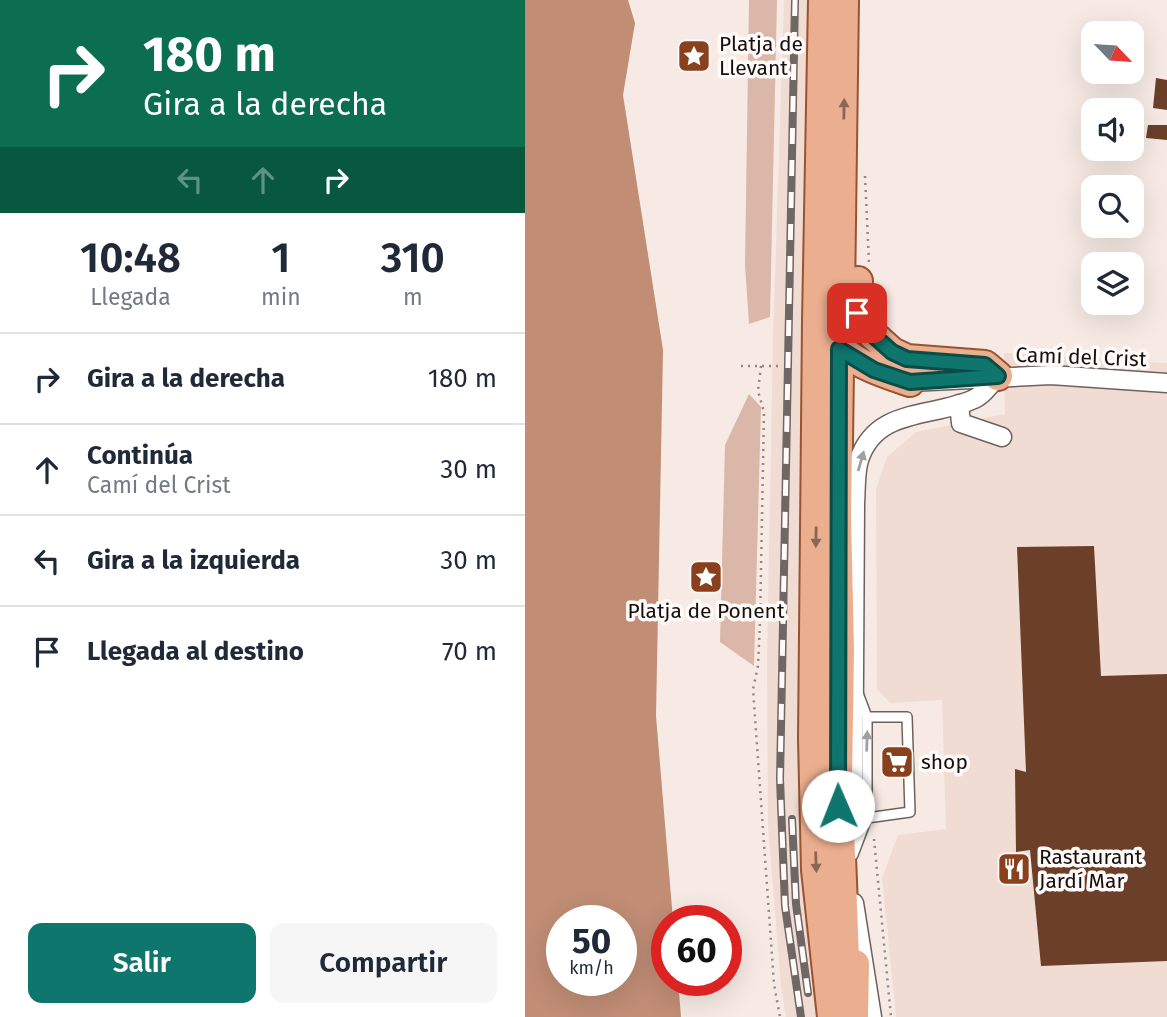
<!DOCTYPE html>
<html lang="es">
<head>
<meta charset="utf-8">
<style>
	:root { --surface:#fff; --page:#f6f6f7; --text:#1f2937; --muted:#747a83; --line:#e0e1e3; --accent:#0f766e }
	body { margin:0; font-family:"Fira Sans",sans-serif; background:var(--page); color:var(--text); height:100vh; display:flex; flex-direction:column; font-size:26px; white-space:nowrap }
	* { box-sizing:border-box; margin:0 }
	p { font-size:23px; color:var(--muted) }
	.icon { flex:none; width:38px; height:38px; fill:none; stroke:currentColor; stroke-width:2; stroke-linecap:round; stroke-linejoin:round }
	.map { position:relative; flex:1; overflow:hidden }
	.details { display:flex; flex-direction:column; background:var(--surface); width:525px }
	.details>* { flex:none }
	.guide { background:#0b6e4f; color:#fff; overflow:hidden }
	.needle { width:46px; rotate:115deg }
	.tools { position:absolute; left:556px; top:21px; display:grid; gap:14px }
	.tools a { display:grid; place-items:center; width:63px; height:63px; border-radius:14px; background:var(--surface); box-shadow:0 7px 28px #0002; font-size:35px }
	.speed { position:absolute; left:21px; top:905px; display:flex; gap:14px; font-size:35px; font-weight:700; text-align:center }
	.speed>* { display:grid; place-content:center; width:91px; height:91px; border-radius:50%; background:var(--surface); box-shadow:0 7px 28px #0002; line-height:1 }
	.speed small { font-size:18px; font-weight:400 }
	.speed .limit { border:10px solid #d22; background:#fff; color:#111 }
	.pin { position:absolute; display:grid; place-items:center; width:60px; height:60px; color:#fff; margin:-30px; border-radius:14px; box-shadow:0 4px 10px #0006 }
	.me { position:absolute; width:77px; margin:-38px; rotate:359deg; stroke-linejoin:round; filter:drop-shadow(0 0 5px #0008) }
	.turn { display:flex; align-items:center; gap:24px; height:147px; padding:0 28px; font-size:32px }
	.turn .icon { width:91px; height:91px; stroke-width:2.5 }
	.turn b { display:block; font-size:49px; line-height:60px }
	.lanes { display:flex; align-items:center; height:66px; padding:0 28px; background:#0003; justify-content:center; gap:35px; direction:ltr }
	.lanes .off { opacity:.35 }
	.eta { display:flex; justify-content:space-evenly; align-items:center; height:119px; text-align:center }
	.eta b { font-size:42px; font-weight:600; line-height:49px }
	.cta { display:flex; gap:14px; margin-top:auto; padding:14px 28px }
	.cta a { flex:1; height:80px; border-radius:14px; background:var(--accent); color:#fff; font-size:28px; font-weight:600; line-height:80px; text-align:center }
	.cta a+a { background:var(--page); color:var(--text) }
	ul { padding:0; list-style:none }
	li { display:flex; align-items:center; gap:21px; height:91px; padding:0 28px; border-top:2px solid var(--line) }
	li div { flex:1 }
	li b { display:block; font-size:26px }
	li em { font-style:normal }
	main { display:flex; flex:1; min-height:0 }
	.map>svg:first-child { display:block }
</style>
</head>
<body>
<main>
<section class="details">
<div class="guide">
<div class="turn"><svg class="icon" aria-label="right" viewBox="0 0 24 24"><path d="M7 20v-9h11M14 6l5 5-5 5"/></svg><div><b>180 m</b>Gira a la derecha</div></div>
<div class="lanes"><svg class="icon off" aria-label="left" viewBox="0 0 24 24"><path d="M17 20v-9H6M10 6l-5 5 5 5"/></svg><svg class="icon off" aria-label="ahead" viewBox="0 0 24 24"><path d="M12 20V5M6 11l6-6 6 6"/></svg><svg class="icon" aria-label="right" viewBox="0 0 24 24"><path d="M7 20v-9h11M14 6l5 5-5 5"/></svg></div>
</div>
<div class="eta">
<div><b>10:48</b><p>Llegada</p></div>
<div><b>1</b><p>min</p></div>
<div><b>310</b><p>m</p></div>
</div>
<ul>
<li><svg class="icon" aria-label="right" viewBox="0 0 24 24"><path d="M7 20v-9h11M14 6l5 5-5 5"/></svg><div><b>Gira a la derecha</b></div><em>180 m</em></li>
<li><svg class="icon" aria-label="ahead" viewBox="0 0 24 24"><path d="M12 20V5M6 11l6-6 6 6"/></svg><div><b>Continúa</b><p>Camí del Crist</p></div><em>30 m</em></li>
<li><svg class="icon" aria-label="left" viewBox="0 0 24 24"><path d="M17 20v-9H6M10 6l-5 5 5 5"/></svg><div><b>Gira a la izquierda</b></div><em>30 m</em></li>
<li><svg class="icon" aria-label="arrive" viewBox="0 0 24 24"><path d="M6 21V4h12l-3 4 3 4H6"/></svg><div><b>Llegada al destino</b></div><em>70 m</em></li>
</ul>
<div class="cta"><a>Salir</a><a>Compartir</a></div>
</section>
<div class="map">
<svg width="642" height="1017" viewBox="0 0 642 1017">
	<rect width="100%" height="100%" fill="#f7eae4"/>
	<path fill="#f0dcd2" d="M259,0H288L273,669L275,827L295,1017H261L256,986L243,826L242,659L248,338Z
		M479,353L642,363V1017H371L357,878L373,835L421,829L417,700L365,703L352,689L351,489L362,457L391,432L480,414Z"/>
	<path fill="#dab7a8" d="M224,0H252L245,317L224,324L220,265Z
		M224,394L236,407L229,666L195,642L200,445Z"/>
	<path fill="#c18d75" fill-rule="evenodd" d="M0,0H103L110,23L98,95L138,350L131,716L148,920H142V980H153L156,1017H0ZM37,920H96V980H37Z"/>
	<path fill="#6c3f29" d="M631,78L642,80V110L628,108Z
		M623,125H642V140L621,138Z
		M569,546L576,676L642,674V961L516,966L505,850L491,852L490,769L501,772L492,547Z"/>
	<g fill="none" stroke-linecap="round" stroke-linejoin="round">
		<defs>
			<path id="lane" d="M342,818L385,812L382,717H342
				M328,855L342,818V717L333,693"/>
			<path id="street" d="M385,382L526,375L642,383
				M434,404L436,423L477,437
				M328,836L330,504C331,490 330,473 334,460C351,407 408,418 449,399C458,395 466,384 473,376
				M329,903L347,1017"/>
			<path id="primary" d="M298,0L292,321L288,739L291,870L307,1017
				M319,0L312,516L315,650L313,780L321,983
				M333,281L332,313L348,335L367,352L382,359L460,365L473,376
				M305,336C324,363 355,372 385,382
				M329,1017L330,964"/>
		</defs>
		<use href="#lane" stroke="#6c615c" stroke-width="12"/>
		<use href="#street" stroke="#6c615c" stroke-width="21"/>
		<use href="#primary" stroke="#975432" stroke-width="32"/>
		<path stroke="#908783" stroke-width="2.5" stroke-dasharray="2 5" stroke-linecap="butt" d="M340,176L344,263
			M216,366H255
			M236,366L233,391L239,412L235,622L233,666L228,689L249,984L255,1017
			M349,839L366,1017"/>
		<use href="#lane" stroke="#fff" stroke-width="9"/>
		<use href="#street" stroke="#fff" stroke-width="18"/>
		<use href="#primary" stroke="#ebae8f" stroke-width="28"/>
		<defs>
			<path id="rail" d="M270,0L255,779L260,906L276,1017
				M267,819L271,904L283,993"/>
		</defs>
		<use href="#rail" stroke="#6e6763" stroke-width="8"/>
		<use href="#rail" stroke="#fff9f7" stroke-width="5" stroke-dasharray="16" stroke-linecap="butt"/>
	</g>
	<defs><path id="oneway-solid" d="M-6-.8H1V-3.2L6.5 0L1 3.2V.8H-6Z" transform="scale(1.75)"/></defs>
	<g fill="#8a6755">
		<use href="#oneway-solid" transform="translate(319 109) rotate(-89)"/>
		<use href="#oneway-solid" transform="translate(291 537) rotate(91)"/>
		<use href="#oneway-solid" transform="translate(291 862) rotate(88)"/>
	</g>
	<g fill="#a19f9f">
		<use href="#oneway-solid" transform="translate(336 461) rotate(-74)"/>
		<use href="#oneway-solid" transform="translate(342 741) rotate(-88)"/>
	</g>
	<g fill="none" stroke-linecap="round" stroke-linejoin="round">
		<defs>
			<path id="route" d="M313,806L314,349L349,370L385,382L473,376L460,365L382,359L367,352L348,335L332,313"/>
		</defs>
		<use href="#route" stroke="#0a4d48" stroke-width="18"/>
		<use href="#route" stroke="#0f766e" stroke-width="12"/>
	</g>
	<defs>
		<symbol id="sight-square" viewBox="-11 -11 22 22"><rect x="-9" y="-9" width="18" height="18" rx="4" fill="#88411c" stroke="#fff9f7"/><path d="M0-6L1.8-2.2L6-1.7L2.9 1.2L3.7 5.4L0 3.3L-3.7 5.4L-2.9 1.2L-6-1.7L-1.8-2.2Z" fill="#fff"/></symbol>
		<symbol id="supermarket-square" viewBox="-11 -11 22 22"><rect x="-9" y="-9" width="18" height="18" rx="4" fill="#88411c" stroke="#fff9f7"/><path d="M-6-5.5h2.5l.6 2H6L4.5 2H-2.5L-4.4-4H-6ZM-1.5 3.2a1.3 1.3 0 1 0 .1 0ZM3 3.2a1.3 1.3 0 1 0 .1 0Z" fill="#fff"/></symbol>
		<symbol id="restaurant-square" viewBox="-11 -11 22 22"><rect x="-9" y="-9" width="18" height="18" rx="4" fill="#88411c" stroke="#fff9f7"/><path d="M-5-6h1v4h1v-4h1v4h1v-4h1v5L-1.5 .5V6h-2V.5L-5-1ZM5-6V6H3V1.5H1.5Q1.5-4 5-6Z" fill="#fff"/></symbol>
	</defs>
	<g fill-rule="evenodd">
		<use href="#sight-square" x="150" y="37" width="38" height="38"/>
		<use href="#sight-square" x="162" y="558" width="38" height="38"/>
		<use href="#supermarket-square" x="353" y="743" width="38" height="38"/>
		<use href="#restaurant-square" x="470" y="850" width="38" height="38"/>
	</g>
	<g text-anchor="middle" stroke-width="7" stroke-linejoin="round" paint-order="stroke">
		<g font-size="21" fill="#14100e" stroke="#fff9f7" text-anchor="start">
			<text x="194" y="51">Platja de<tspan x="194" dy="24">Llevant</tspan></text>
			<text x="181" y="618" text-anchor="middle">Platja de Ponent</text>
			<text x="396" y="769">shop</text>
			<text x="514" y="864">Rastaurant<tspan x="514" dy="24">Jardí Mar</tspan></text>
		</g>
		<g font-size="21" fill="#14100e" stroke="#fff9f7">
			<text transform="translate(556 357) rotate(2)" y="7">Camí del Crist</text>
		</g>
	</g>
</svg>
<div class="tools">
<a><svg class="needle" viewBox="-14 -14 28 28"><path d="M0-13l5 13h-10z" fill="#e53935"/><path d="M0 13l5-13h-10z" fill="#747a83"/></svg></a>
<a><svg class="icon" aria-label="sound" viewBox="0 0 24 24"><path d="M4 9h4l5-4v14l-5-4H4zM17 9q2 3 0 6"/></svg></a>
<a><svg class="icon" aria-label="search" viewBox="0 0 24 24"><circle cx="10" cy="10" r="6"/><path d="M15 15l6 6"/></svg></a>
<a><svg class="icon" aria-label="layers" viewBox="0 0 24 24"><path d="M12 4l9 5-9 5-9-5zM3 14l9 5 9-5"/></svg></a>
</div>
<div class="speed"><div>50<small>km/h</small></div><div class="limit">60</div></div>
<div class="pin" style="left:332px;top:313px;background:#d93025"><svg class="icon" aria-label="arrive" viewBox="0 0 24 24"><path d="M6 21V4h12l-3 4 3 4H6"/></svg></div>
<svg class="me" style="left:313px;top:806px" viewBox="-20 -20 40 40"><circle r="19" fill="#fff"/><path d="M0-13L10 11 0 6-10 11z" fill="#0f766e"/></svg>
</div>
</main>
</body>
</html>
